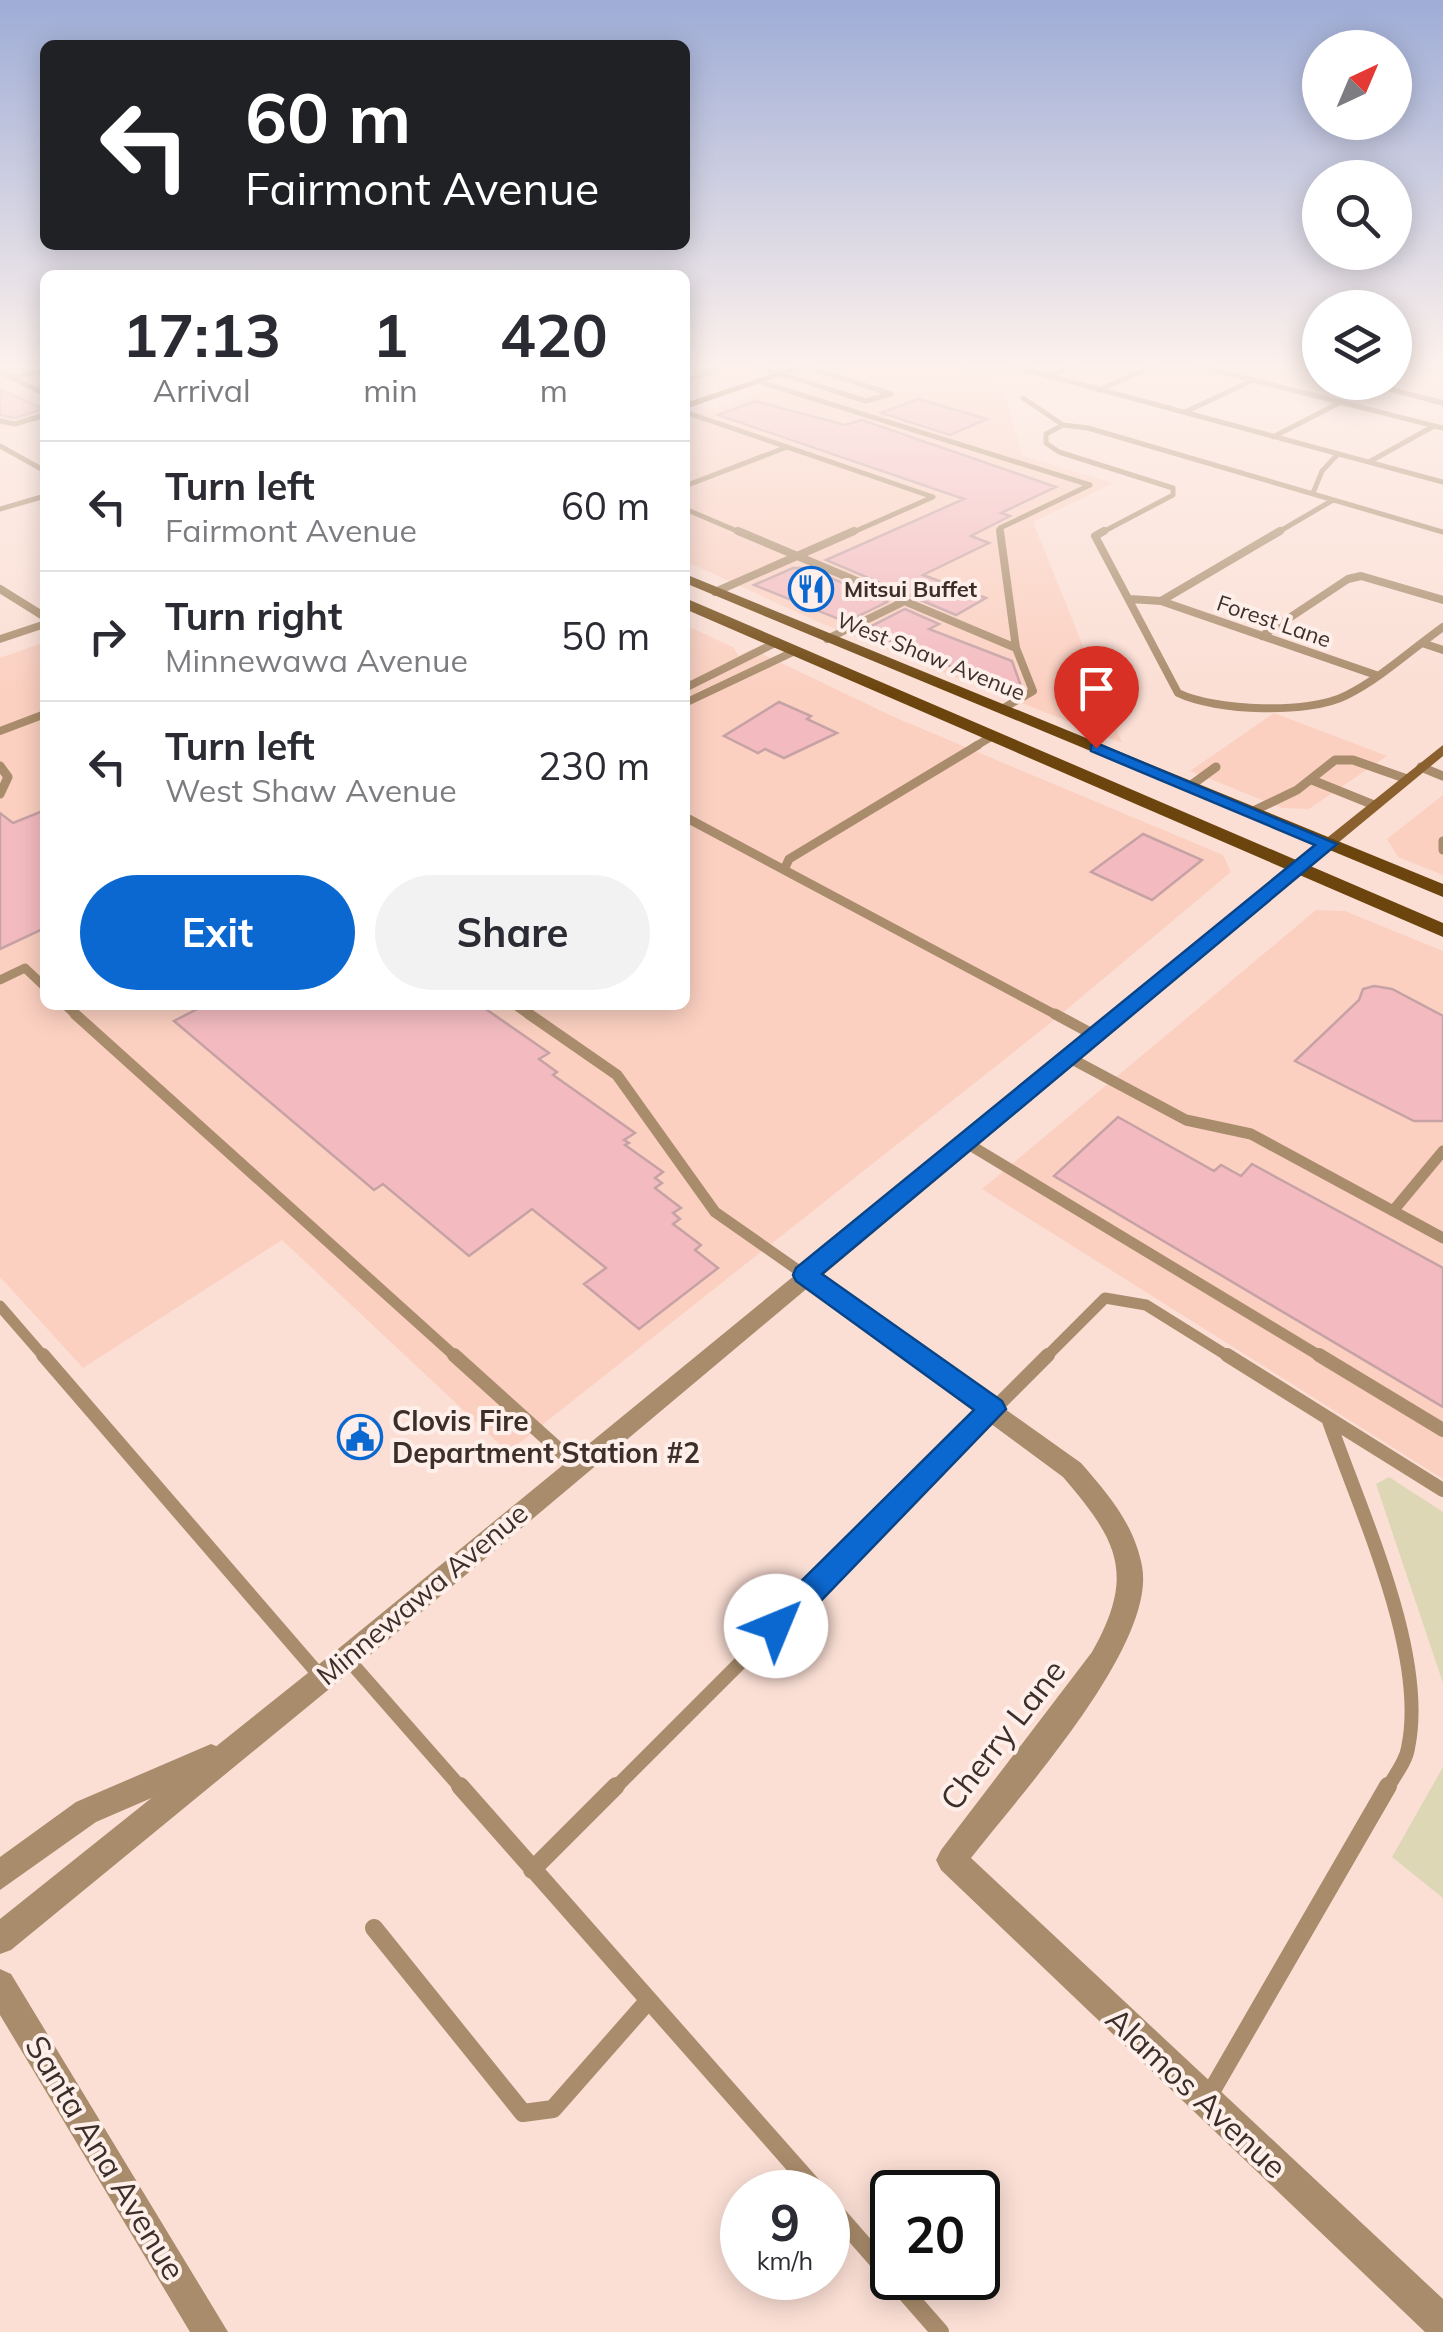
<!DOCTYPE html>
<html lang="en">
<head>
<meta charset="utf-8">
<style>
	:root { --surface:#fff; --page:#f2f2f3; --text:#2b2b33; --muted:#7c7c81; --line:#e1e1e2; --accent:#0c68d1 }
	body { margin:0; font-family:Mulish,sans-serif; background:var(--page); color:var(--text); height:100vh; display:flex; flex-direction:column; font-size:38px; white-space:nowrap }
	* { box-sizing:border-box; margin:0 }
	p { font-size:32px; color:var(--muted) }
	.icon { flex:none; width:55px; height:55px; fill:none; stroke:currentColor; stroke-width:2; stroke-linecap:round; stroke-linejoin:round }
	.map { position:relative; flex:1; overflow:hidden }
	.drawer { position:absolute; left:40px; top:270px; width:650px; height:740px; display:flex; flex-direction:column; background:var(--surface); border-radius:15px; box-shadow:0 5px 25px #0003 }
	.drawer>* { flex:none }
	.top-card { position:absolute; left:40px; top:40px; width:650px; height:210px; border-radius:15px; box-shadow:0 5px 25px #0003; background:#202124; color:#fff; overflow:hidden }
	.needle { width:65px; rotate:44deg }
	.fabs { position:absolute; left:1302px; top:30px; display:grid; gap:20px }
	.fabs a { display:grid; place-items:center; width:110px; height:110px; border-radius:50%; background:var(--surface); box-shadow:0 5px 25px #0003; font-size:50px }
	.speed { position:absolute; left:720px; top:2170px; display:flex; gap:20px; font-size:50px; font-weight:700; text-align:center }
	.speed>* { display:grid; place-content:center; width:130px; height:130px; border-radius:50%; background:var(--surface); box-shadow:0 5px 25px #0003; line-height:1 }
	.speed small { font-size:25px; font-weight:400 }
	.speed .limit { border:5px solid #111; border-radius:15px; background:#fff; color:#111 }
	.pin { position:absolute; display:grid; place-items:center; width:85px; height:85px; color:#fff; margin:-102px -42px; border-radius:50% 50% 50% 0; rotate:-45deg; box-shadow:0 0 10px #0007 }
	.pin .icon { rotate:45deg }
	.me { position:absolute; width:110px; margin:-55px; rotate:45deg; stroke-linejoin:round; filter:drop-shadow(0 0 8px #0008) }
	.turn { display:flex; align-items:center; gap:35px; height:210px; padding:0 40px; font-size:45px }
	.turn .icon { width:130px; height:130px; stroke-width:2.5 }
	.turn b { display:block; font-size:70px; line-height:85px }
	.eta { display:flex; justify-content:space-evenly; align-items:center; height:170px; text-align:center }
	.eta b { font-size:60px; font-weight:700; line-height:70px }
	.action { display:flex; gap:20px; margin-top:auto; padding:20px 40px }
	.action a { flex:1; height:115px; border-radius:60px; background:var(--accent); color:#fff; font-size:40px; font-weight:700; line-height:115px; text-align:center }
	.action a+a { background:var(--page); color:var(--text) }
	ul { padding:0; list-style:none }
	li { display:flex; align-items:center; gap:30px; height:130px; padding:0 40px; border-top:2px solid var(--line) }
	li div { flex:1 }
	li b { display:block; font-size:38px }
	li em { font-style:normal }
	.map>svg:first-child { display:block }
</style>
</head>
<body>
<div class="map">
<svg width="1443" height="2332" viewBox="0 0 1443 2332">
	<rect width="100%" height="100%" fill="#fbdfd5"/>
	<path fill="#fbd0c1" d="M0,364H45V419L0,429Z
		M685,364H755L742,368L746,376L685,393Z
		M848,364H985L1007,403L1023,456L1114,483L1033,522L1122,743L823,624L685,561V418Z
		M685,625L733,647L739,656L752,649L894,717L1223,855L1231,872L1053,1021L508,1452L282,1240L83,1368L0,1277V658L45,642V1005H685Z
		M1274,713L1387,756L1309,809L1282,808L1190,771Z
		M1443,795V875L1398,857L1387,839Z
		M1316,910L1345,911L1443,951V1479L982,1189Z"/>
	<path fill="#ddd7b6" d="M1389,1477L1443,1512V1683L1376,1484Z
		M1443,1767V1898L1392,1857Z"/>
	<path fill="#f3bbc0" stroke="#c6a2a5" stroke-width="2.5" d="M0,389L43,409L15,418L0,415Z
		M918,399L987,419L950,435L881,413Z
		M755,401L845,425L862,420L1056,487L1001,513L1010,516L971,536L989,543L923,575L986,598L956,615L826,560L964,499L718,415Z
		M793,568H808L887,602L846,622L754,585Z
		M905,609L939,624L929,629L1012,661L1022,689L1014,693L864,630Z
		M779,702L811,716L807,719L837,733L784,758L765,749L758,753L724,736Z
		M45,810V928L0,949V813L13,823Z
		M1143,834L1202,860L1152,900L1091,872Z
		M1374,986L1392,989L1443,1016V1121H1414L1295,1061L1359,1000L1363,989Z
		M205,1005H480L549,1053L539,1059L557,1072L553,1075L635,1133L624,1140L629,1143L625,1145L663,1172L655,1178L662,1183L655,1188L681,1208L673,1213L680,1219L673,1224L701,1245L695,1250L718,1268L639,1329L584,1284L606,1268L532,1209L469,1256L383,1184L374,1190L174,1021Z
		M1118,1117L1214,1171L1221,1165L1241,1176L1252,1164L1443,1268V1407L1054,1176Z"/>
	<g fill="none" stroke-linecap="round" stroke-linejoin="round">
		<path stroke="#a98c6c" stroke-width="5" d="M750,364L866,401L891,394L804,366
			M963,364L965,369
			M1005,364L1443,482
			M1189,364L1443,428
			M1412,364L1443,371
			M0,372L45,394
			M1049,376L1080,364
			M12,378L45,370
			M685,381L719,369L712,364
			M757,381L1090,485L1000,528L1001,534
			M1099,390L1159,364
			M1023,398L1063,425
			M685,412L933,497
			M1185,412L1253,380
			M0,421L15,424L45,415
			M1273,437L1341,402
			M0,446L45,471
			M1369,462L1434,426
			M685,486L787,447
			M1313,493L1322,471L1338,454
			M0,509L45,496
			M685,509L744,534
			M849,534L933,497
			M1099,534L1173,495V488L1059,452L1046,443V434L1063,425L1088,428L1443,532
			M1275,534L1333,500"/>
		<path stroke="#a98c6c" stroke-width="8" d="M738,531L1016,648
			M1000,531L1016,648L1033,691L1002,709
			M1104,531L1095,536L1178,693C1215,711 1309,715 1347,695C1381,678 1412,649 1443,627
			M0,589L45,617
			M715,592L854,531
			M1130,599L1161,601L1280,531
			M1161,601L1376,675
			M1262,636L1348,579L1361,576L1443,600
			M827,639L901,603
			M1422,643L1443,650
			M685,688L777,642
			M685,703L795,651
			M0,731L45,714
			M974,747L991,737"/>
		<path stroke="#a98c6c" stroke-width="9" d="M0,766L8,777L0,794
			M1421,767L1443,776
			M1312,780L1374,805
			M1190,786L1216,767
			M1251,812L1297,790L1335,760H1353L1407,779
			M685,817L1060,1017
			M1443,841V850
			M784,870L789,859L978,745
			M0,980L25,968L45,987
			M65,1005L78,1017
			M515,1005L532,1017"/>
		<path stroke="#a98c6c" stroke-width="11" d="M75,1014L457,1358
			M529,1014L617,1075L715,1212L805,1275
			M1055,1014L1094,1035
			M1068,1057L1186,1120L1251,1134L1443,1238
			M965,1142L1323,1358
			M1393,1211L1443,1151
			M0,1306L45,1358
			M1045,1358L1105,1298L1146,1305L1231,1358"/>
		<path stroke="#a98c6c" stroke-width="14" d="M43,1355L321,1677
			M454,1355L576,1465
			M1227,1355L1443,1490
			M1319,1355L1443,1430
			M1329,1421C1360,1511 1428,1654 1408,1748C1406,1762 1394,1776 1387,1789
			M347,1658L462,1789
			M614,1789L1048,1355"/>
		<path stroke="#a98c6c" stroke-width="18" d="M460,1786L818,2192
			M532,1870L616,1786
			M374,1928L523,2113L553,2109L648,2001
			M1207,2099L1388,1786
			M828,2204L940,2332"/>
		<path fill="#a98c6c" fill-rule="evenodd" d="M1277,364L1320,370V376L1278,366Z
			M1354,382H1371L1443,400V406Z
			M805,1267L1081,1463C1108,1494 1134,1524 1142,1566C1157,1645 1019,1796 971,1858L1443,2299V2332H1425L941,1870L936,1860L941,1850L1092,1652C1136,1574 1118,1541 1063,1477L797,1281L794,1275L797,1269Z
			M211,1744L221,1748L225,1758L221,1768L96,1822L0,1890V1857L76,1802Z
			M0,1969L11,1974L228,2332H190L0,2015Z"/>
		<path fill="#a98c6c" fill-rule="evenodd" d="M45,620V628L0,643V635Z
			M1328,839L1336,844L1333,847L356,1667L11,1950L0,1954V1919L338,1649Z"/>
		<path fill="#8a612e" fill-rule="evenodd" d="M802,364H814L685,409V403Z
			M1443,745V756L1333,847H1323V841Z"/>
		<path fill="#6c450e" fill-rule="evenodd" d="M685,574L1443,884V897L685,583Z
			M685,598L1443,923V937L685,609Z"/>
	</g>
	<linearGradient id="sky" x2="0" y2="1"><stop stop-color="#9eacd6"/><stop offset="0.53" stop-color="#fdf1ec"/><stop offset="1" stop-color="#fdf1ec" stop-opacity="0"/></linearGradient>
	<rect width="1443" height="690" fill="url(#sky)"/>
	<path fill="#0c68d1" stroke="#084488" stroke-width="2.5" d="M1096,743L1337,844L822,1274L1002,1401L1006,1409L787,1636L776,1640L766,1636L761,1626L766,1616L974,1410L796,1281L793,1275L796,1268L1315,845L1091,751V745Z"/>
	<defs>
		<symbol id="restaurant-ring" viewBox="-11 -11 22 22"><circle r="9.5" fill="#feefea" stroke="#0c68d1" stroke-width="1.5"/><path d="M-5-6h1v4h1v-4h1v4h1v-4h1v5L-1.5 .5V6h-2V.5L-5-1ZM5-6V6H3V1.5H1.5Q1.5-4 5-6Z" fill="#0c68d1"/></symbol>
		<symbol id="civic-ring" viewBox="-11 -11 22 22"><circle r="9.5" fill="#feefea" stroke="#0c68d1" stroke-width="1.5"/><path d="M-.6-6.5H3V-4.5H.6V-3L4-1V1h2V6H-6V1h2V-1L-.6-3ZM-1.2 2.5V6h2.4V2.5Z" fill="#0c68d1"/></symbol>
	</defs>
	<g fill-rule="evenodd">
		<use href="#restaurant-ring" x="786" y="564" width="50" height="50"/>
		<use href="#civic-ring" x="335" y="1412" width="50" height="50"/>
	</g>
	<g text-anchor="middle" stroke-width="8" stroke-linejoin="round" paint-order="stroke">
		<g font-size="22" font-weight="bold" fill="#3c2f2a" stroke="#feefea" text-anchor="start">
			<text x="844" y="597">Mitsui Buffet</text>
		</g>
		<g font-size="22" fill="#3c2f2a" stroke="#feefea">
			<text transform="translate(1274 621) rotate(19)" y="8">Forest Lane</text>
			<text transform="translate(931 656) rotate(22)" y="8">West Shaw Avenue</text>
		</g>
		<g font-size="28" font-weight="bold" fill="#3c2f2a" stroke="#feefea" text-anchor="start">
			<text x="392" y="1431">Clovis Fire<tspan x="392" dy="32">Department Station #2</tspan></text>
		</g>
		<g font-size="28" fill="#3c2f2a" stroke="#feefea">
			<text transform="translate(422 1594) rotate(-40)" y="10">Minnewawa Avenue</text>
		</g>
		<g font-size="32" fill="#3c2f2a" stroke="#feefea">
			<text transform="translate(1003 1735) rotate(-52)" y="11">Cherry Lane</text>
			<text transform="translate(1196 2093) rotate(43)" y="11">Alamos Avenue</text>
			<text transform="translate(105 2158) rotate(59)" y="11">Santa Ana Avenue</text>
		</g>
	</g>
</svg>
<div class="fabs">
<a><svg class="needle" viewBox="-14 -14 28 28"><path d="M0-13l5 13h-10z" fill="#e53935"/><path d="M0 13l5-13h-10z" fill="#7c7c81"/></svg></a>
<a><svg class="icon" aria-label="search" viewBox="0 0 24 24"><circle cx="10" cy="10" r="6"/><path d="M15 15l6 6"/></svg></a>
<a><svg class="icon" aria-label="layers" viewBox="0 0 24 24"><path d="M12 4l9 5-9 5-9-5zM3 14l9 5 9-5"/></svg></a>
</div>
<div class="speed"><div>9<small>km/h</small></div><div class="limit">20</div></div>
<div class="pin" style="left:1096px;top:748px;background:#d93025"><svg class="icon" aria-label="arrive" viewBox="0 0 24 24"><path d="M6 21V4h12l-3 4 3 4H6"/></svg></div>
<svg class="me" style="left:776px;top:1626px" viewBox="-20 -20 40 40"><circle r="19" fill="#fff"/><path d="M0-13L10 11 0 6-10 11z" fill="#0c68d1"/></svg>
<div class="top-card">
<div class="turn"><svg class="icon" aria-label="left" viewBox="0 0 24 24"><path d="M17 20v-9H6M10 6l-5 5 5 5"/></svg><div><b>60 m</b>Fairmont Avenue</div></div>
</div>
<section class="drawer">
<div class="eta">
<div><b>17:13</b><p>Arrival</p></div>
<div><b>1</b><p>min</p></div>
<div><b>420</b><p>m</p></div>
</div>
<ul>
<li><svg class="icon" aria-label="left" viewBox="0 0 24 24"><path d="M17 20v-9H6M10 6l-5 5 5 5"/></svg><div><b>Turn left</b><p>Fairmont Avenue</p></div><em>60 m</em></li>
<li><svg class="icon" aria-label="right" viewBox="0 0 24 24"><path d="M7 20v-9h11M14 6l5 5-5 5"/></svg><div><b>Turn right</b><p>Minnewawa Avenue</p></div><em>50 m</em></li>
<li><svg class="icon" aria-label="left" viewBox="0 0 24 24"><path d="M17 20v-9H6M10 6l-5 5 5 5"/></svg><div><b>Turn left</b><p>West Shaw Avenue</p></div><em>230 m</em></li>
</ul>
<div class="action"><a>Exit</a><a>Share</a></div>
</section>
</div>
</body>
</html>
